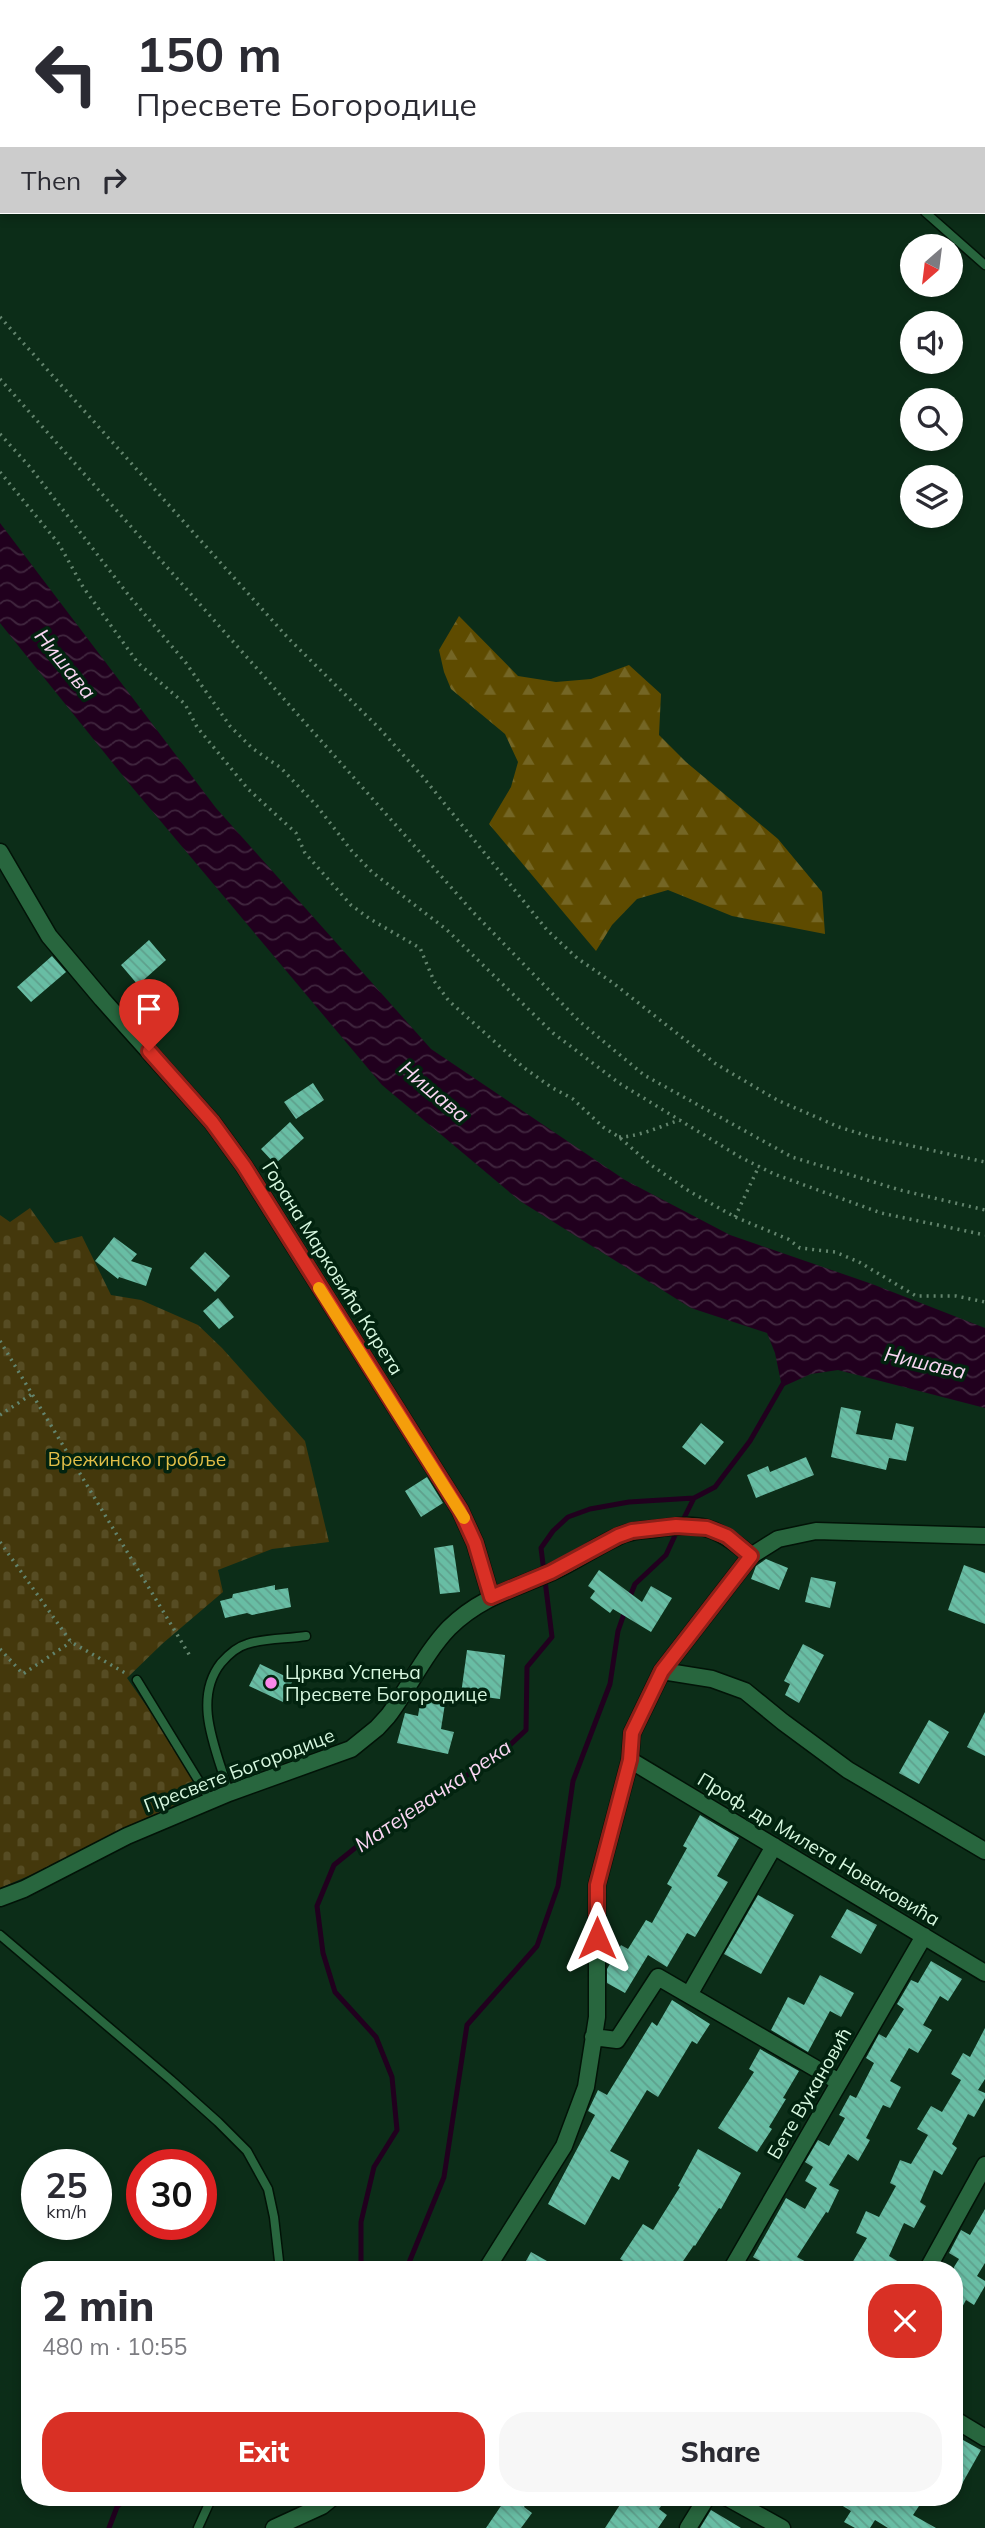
<!DOCTYPE html>
<html lang="en">
<head>
<meta charset="utf-8">
<style>
	:root { --surface:#fff; --page:#f7f7f7; --text:#2b2b33; --muted:#7c7c81; --accent:#d93025 }
	body { margin:0; font-family:Mulish,sans-serif; background:var(--page); color:var(--text); height:100vh; display:flex; flex-direction:column; font-size:26px; white-space:nowrap }
	* { box-sizing:border-box; margin:0 }
	p { font-size:23px; color:var(--muted) }
	.icon { flex:none; width:38px; height:38px; fill:none; stroke:currentColor; stroke-width:2; stroke-linecap:round; stroke-linejoin:round }
	.map { position:relative; flex:1; overflow:hidden }
	.details { position:absolute; left:21px; top:2261px; width:942px; height:245px; display:flex; flex-direction:column; background:var(--surface); border-radius:28px; box-shadow:0 4px 10px #0003 }
	.details>* { flex:none }
	.top-card { position:absolute; left:0px; top:0px; width:985px; height:214px; box-shadow:0 4px 10px #0003; background:#fff; color:var(--text); overflow:hidden }
	.needle { width:46px; rotate:208deg }
	.tools { position:absolute; left:900px; top:234px; display:grid; gap:14px }
	.tools a { display:grid; place-items:center; width:63px; height:63px; border-radius:50%; background:var(--surface); box-shadow:0 4px 10px #0003; font-size:35px }
	.speed { position:absolute; left:21px; top:2149px; display:flex; gap:14px; font-size:35px; font-weight:700; text-align:center }
	.speed>* { display:grid; place-content:center; width:91px; height:91px; border-radius:50%; background:var(--surface); box-shadow:0 4px 10px #0003; line-height:1 }
	.speed small { font-size:18px; font-weight:400 }
	.speed .limit { border:10px solid #d22; background:#fff; color:#111 }
	.pin { position:absolute; display:grid; place-items:center; width:60px; height:60px; color:#fff; margin:-72px -30px; border-radius:50% 50% 50% 0; rotate:-45deg; box-shadow:0 0 7px #0007 }
	.pin .icon { rotate:45deg }
	.me { position:absolute; width:77px; margin:-38px; rotate:0deg; stroke-linejoin:round; filter:drop-shadow(0 0 5px #0008) }
	.turn { display:flex; align-items:center; gap:24px; height:147px; padding:0 21px; font-size:32px }
	.turn .icon { width:91px; height:91px; stroke-width:2.5 }
	.turn b { display:block; font-size:49px; line-height:60px }
	.then { display:flex; align-items:center; height:66px; padding:0 21px; background:#0003; gap:14px; font-size:26px }
	.round { display:grid; place-items:center; flex:none; width:74px; height:74px; border-radius:28px; background:var(--page) }
	.summary { display:flex; align-items:center; justify-content:space-between; height:119px; padding:0 21px }
	h1 { font-size:42px; font-weight:800; line-height:52px }
	.action { display:flex; gap:14px; margin-top:auto; padding:14px 21px }
	.action a { flex:1; height:80px; border-radius:28px; background:var(--accent); color:#fff; font-size:28px; font-weight:800; line-height:80px; text-align:center }
	.action a+a { background:var(--page); color:var(--text) }
	.map>svg:first-child { display:block }
</style>
</head>
<body>
<div class="map">
<svg width="985" height="2528" viewBox="0 0 985 2528">
	<defs>
		<pattern id="forest-firs" width="22" height="20" patternUnits="userSpaceOnUse" patternTransform="scale(1.75)"><rect width="22" height="20" fill="#5e4b00"/><path d="M5 1l3.5 6h-7zM16 11l3.5 6h-7z" fill="#746625"/></pattern>
		<pattern id="cemetery-stones" width="16" height="16" patternUnits="userSpaceOnUse" patternTransform="scale(1.75)"><rect width="16" height="16" fill="#44380c"/><path d="M2 7V4a2 2 0 0 1 4 0v3zM10 15v-3a2 2 0 0 1 4 0v3z" fill="#564c23"/></pattern>
		<pattern id="water-waves" width="16" height="10" patternUnits="userSpaceOnUse" patternTransform="scale(1.75)"><rect width="16" height="10" fill="#21001e"/><path d="M0 5q4-4 8 0t8 0" fill="none" stroke="#40263e"/></pattern>
		<pattern id="building-back-hatch" width="6" height="6" patternUnits="userSpaceOnUse" patternTransform="scale(1.75)"><rect width="6" height="6" fill="#68bda4"/><path d="M-1 5l2 2M0 0l6 6M5-1l2 2" fill="none" stroke="#5ea08c"/></pattern>
	</defs>
	<rect width="100%" height="100%" fill="#0c2d18"/>
	<path fill="url(#forest-firs)" d="M459,616L518,676L556,682L591,679L629,665L661,694L659,735L686,762L778,839L822,892L825,934L732,916L668,890L637,899L612,925L596,951L489,824L511,787L518,762L505,734L451,689L444,672L439,650Z"/>
	<path fill="url(#cemetery-stones)" d="M30,1208L55,1243L82,1236L111,1295L141,1300L198,1325L222,1348L305,1441L329,1542L272,1549L218,1570L223,1592L162,1644L127,1678L205,1790L52,1866L0,1888V1215L10,1222Z"/>
	<path fill="url(#water-waves)" d="M0,523L216,808L431,1049L625,1180L730,1235L872,1284L985,1328V1408L838,1370L811,1374L782,1387L775,1353L767,1333L691,1308L520,1201L382,1085L132,787L0,623Z"/>
	<g fill="none" stroke-linecap="round" stroke-linejoin="round">
		<path stroke="#21001e" stroke-width="5" d="M682,1522L694,1498
			M629,1599L635,1584L666,1555L677,1531
			M361,2270V2222L374,2167L397,2130L392,2077L376,2037L335,1992L323,1953L317,1906L334,1865L381,1827L497,1757L526,1730L527,1667L552,1637L541,1548L553,1531L568,1517L590,1509L629,1502L694,1498L715,1487L750,1441L784,1382
			M406,2270L444,2177L467,2025L537,1946L558,1886L573,1781L610,1684L618,1631L625,1611
			M109,2528L117,2507L127,2497"/>
	</g>
	<path fill="url(#building-back-hatch)" d="M149,940L166,960L138,985L121,965Z
		M52,956L66,972L31,1002L17,987Z
		M313,1083L324,1100L296,1119L284,1102Z
		M290,1122L304,1138L275,1164L261,1149Z
		M114,1237L137,1254L131,1261L152,1268L146,1286L119,1277L118,1279L95,1261Z
		M205,1252L230,1276L215,1292L190,1268Z
		M218,1298L234,1317L219,1329L203,1311Z
		M841,1407L861,1411L856,1434L892,1440L896,1423L914,1427L906,1461L889,1458L886,1470L831,1457Z
		M701,1423L724,1442L705,1465L682,1447Z
		M806,1457L814,1475L756,1498L747,1475L768,1466L770,1472Z
		M427,1477L443,1503L421,1517L405,1491Z
		M453,1545L460,1592L440,1594L434,1548Z
		M766,1559L788,1568L779,1590L751,1579L756,1566Z
		M964,1565L985,1573V1624L948,1610Z
		M599,1570L642,1602L651,1586L672,1598L651,1632L613,1609L610,1613L590,1598L595,1591L588,1586Z
		M811,1577L836,1582L830,1608L805,1602Z
		M275,1585V1590L288,1588L291,1607L252,1615L247,1613L225,1618L220,1601L232,1598L233,1594Z
		M803,1644L824,1655L799,1703L785,1695L790,1684L784,1681Z
		M467,1650L505,1655L500,1699L461,1694Z
		M260,1664L293,1680L283,1702L249,1686Z
		M422,1692L446,1697L441,1729L454,1732L448,1754L397,1743L405,1713L418,1716Z
		M985,1712V1756L967,1747Z
		M929,1720L949,1732L919,1784L899,1773Z
		M700,1815L739,1838L717,1876L728,1882L695,1937L687,1933L667,1967L648,1955L625,1993L607,1983V1969L621,1945L628,1949L646,1920L652,1923L672,1887L667,1884L687,1848L683,1846Z
		M758,1895L794,1915L761,1974L724,1954Z
		M847,1909L877,1925L861,1954L831,1937Z
		M931,1961L962,1979L948,2001L940,1996L923,2025L932,2030L918,2053L909,2048L890,2081L901,2087L890,2108L883,2105L866,2138L870,2140L858,2161L848,2154L829,2185L839,2190L828,2213L826,2212L797,2257L821,2270H777L753,2257L786,2198L805,2209L817,2188L805,2181L813,2167L805,2162L818,2140L829,2146L845,2118L839,2115L850,2095L856,2098L874,2063L866,2058L879,2034L886,2038L904,2009L897,2004L911,1980L918,1983Z
		M820,1975L854,1993L841,2017L830,2011L808,2052L771,2030L788,1997L804,2005Z
		M672,2000L710,2024L697,2044L692,2041L658,2097L647,2090L610,2151L629,2161L619,2180L612,2176L585,2225L548,2204L595,2115L588,2111L598,2090L607,2095L652,2022L657,2026Z
		M985,2028V2079L978,2090L985,2093V2098L974,2117L968,2114L952,2144L957,2148L942,2175L934,2170L920,2202L926,2206L914,2228L904,2223L889,2256L912,2270H863L852,2263L867,2238L856,2233L866,2211L879,2217L896,2186L890,2183L900,2160L911,2164L928,2135L917,2129L931,2106L942,2112L961,2080L951,2074L963,2053L970,2057Z
		M760,2049L799,2071L783,2098L786,2099L769,2127L772,2129L757,2152L718,2128L754,2072L749,2069Z
		M698,2149L741,2173L721,2209L719,2208L695,2246L694,2245L677,2270H637L620,2259L643,2224L653,2230L680,2187L678,2186Z
		M985,2209V2263L977,2276L985,2281V2286L974,2305L966,2300L954,2322V2267L959,2259L949,2253L961,2230L970,2235Z
		M531,2252L563,2270H521Z
		M954,2435L981,2450L954,2498Z
		M507,2497H529L524,2507L532,2513L521,2528H486Z
		M625,2497H667L659,2509L667,2515L658,2528H605Z
		M828,2497H876L888,2504L892,2497H905L919,2506L913,2515L936,2528H888L875,2520L870,2528H855L844,2522L851,2511Z
		M711,2510L741,2528H700Z"/>
	<g fill="none" stroke-linecap="round" stroke-linejoin="round">
		<defs>
			<path id="service" d="M678,0L680,2
				M925,212L985,265
				M137,1680L211,1801
				M229,1793C218,1753 191,1701 221,1663C228,1655 236,1647 247,1644C264,1638 287,1639 306,1636
				M0,1935L171,2080L218,2122L247,2151L268,2189L274,2217L280,2270
				M198,2528L212,2497"/>
			<path id="minor" d="M0,852L49,936L102,999L212,1122L244,1166L460,1510L475,1543L491,1597
				M662,1671L712,1679L745,1691L783,1722L848,1770L985,1851
				M630,1760L985,1973
				M0,1898L24,1889L127,1836L229,1793L351,1749L377,1728L388,1716C409,1688 425,1653 449,1628C479,1598 515,1588 552,1572C575,1562 595,1547 617,1537C629,1531 641,1530 654,1529C700,1522 716,1525 751,1556
				M689,1995L774,1846
				M593,2037L617,2040L658,1977L839,2082
				M486,2270L564,2146L586,2087L597,2017V1885L630,1760L632,1733L662,1671L751,1556L778,1539L816,1531L985,1536
				M731,2270L924,1936
				M927,2270L985,2165
				M954,2419L985,2438
				M726,2497L782,2528
				M274,2528L322,2506L333,2497
				M688,2528L707,2497"/>
		</defs>
		<use href="#service" stroke="#021307" stroke-width="11"/>
		<use href="#minor" stroke="#021307" stroke-width="19"/>
		<path stroke="#63846d" stroke-width="3.5" stroke-dasharray="2 5" stroke-linecap="butt" d="M0,317L289,639L380,729L423,777L547,930L577,958L613,983L716,1064L777,1100L839,1127L871,1137L985,1162
			M0,379L473,912L579,1021L644,1075L792,1157L900,1190L985,1210
			M0,434L30,467L130,597L186,663L230,726L252,748L281,768L317,806L351,850L372,872L447,930L553,1033L619,1083L740,1157L774,1174L881,1213L985,1235
			M0,472L59,544L83,587L138,663L185,704L197,727L248,789L296,833L305,853L351,905L370,919L420,948L434,981L449,1001L523,1067L551,1087L573,1099L603,1127L619,1137L651,1165L689,1191L735,1217L788,1239L800,1248L835,1252L859,1262L916,1296H956L985,1302
			M619,1137C642,1136 658,1127 680,1120
			M735,1217L759,1166
			M0,1341L190,1656
			M0,1415L32,1394
			M0,1542L71,1642L127,1674
			M0,1649L23,1674L71,1642"/>
		<use href="#service" stroke="#28663e" stroke-width="8"/>
		<use href="#minor" stroke="#28663e" stroke-width="16"/>
	</g>
	<g fill="none" stroke-linecap="round" stroke-linejoin="round">
		<defs>
			<path id="route" d="M149,1051L212,1122L244,1166L460,1510L475,1543L491,1597L551,1572L618,1536L632,1531L676,1526L707,1528L727,1536L751,1556L662,1671L632,1733L630,1760L597,1885V1938"/>
		</defs>
		<use href="#route" stroke="#8d1f18" stroke-width="18"/>
		<use href="#route" stroke="#d93025" stroke-width="12"/>
		<path stroke="#f59e0b" stroke-width="12" d="M319,1288L464,1518"/>
	</g>
	<circle fill="#f987e9" stroke="#02230f" stroke-width="2.5" cx="271" cy="1683" r="7"/>
	<g text-anchor="middle" stroke-width="7" stroke-linejoin="round" paint-order="stroke">
		<g font-size="19" fill="#d8f8e0" stroke="#02230f">
			<text transform="translate(333 1268) rotate(58)" y="7">Горана Марковића Карета</text>
			<text transform="translate(239 1770) rotate(-21)" y="7">Пресвете Богородице</text>
			<text transform="translate(819 1849) rotate(31)" y="7">Проф. др Милета Новаковића</text>
			<text transform="translate(809 2093) rotate(-60)" y="7">Бете Вукановић</text>
		</g>
		<g font-size="19" fill="#e2bf48" stroke="#02230f">
			<text x="137" y="1466">Врежинско гробље</text>
		</g>
		<g font-size="19" fill="#d8f8e0" stroke="#02230f" text-anchor="start">
			<text x="285" y="1679">Црква Успења<tspan x="285" dy="22">Пресвете Богородице</tspan></text>
		</g>
		<g font-size="21" font-style="italic" fill="#fad6f3" stroke="#02230f">
			<text transform="translate(65 664) rotate(51)" y="7">Нишава</text>
			<text transform="translate(434 1092) rotate(40)" y="7">Нишава</text>
			<text transform="translate(925 1363) rotate(13)" y="7">Нишава</text>
			<text transform="translate(433 1796) rotate(-34)" y="7">Матејевачка река</text>
		</g>
	</g>
</svg>
<div class="tools">
<a><svg class="needle" viewBox="-14 -14 28 28"><path d="M0-13l5 13h-10z" fill="#e53935"/><path d="M0 13l5-13h-10z" fill="#7c7c81"/></svg></a>
<a><svg class="icon" aria-label="sound" viewBox="0 0 24 24"><path d="M4 9h4l5-4v14l-5-4H4zM17 9q2 3 0 6"/></svg></a>
<a><svg class="icon" aria-label="search" viewBox="0 0 24 24"><circle cx="10" cy="10" r="6"/><path d="M15 15l6 6"/></svg></a>
<a><svg class="icon" aria-label="layers" viewBox="0 0 24 24"><path d="M12 4l9 5-9 5-9-5zM3 14l9 5 9-5"/></svg></a>
</div>
<div class="speed"><div>25<small>km/h</small></div><div class="limit">30</div></div>
<div class="pin" style="left:149px;top:1051px;background:#d93025"><svg class="icon" aria-label="arrive" viewBox="0 0 24 24"><path d="M6 21V4h12l-3 4 3 4H6"/></svg></div>
<svg class="me" style="left:597px;top:1938px" viewBox="-20 -20 40 40"><path d="M0-17L14 15 0 8-14 15z" fill="#d93025" stroke="#fff" stroke-width="4"/></svg>
<div class="top-card">
<div class="turn"><svg class="icon" aria-label="left" viewBox="0 0 24 24"><path d="M17 20v-9H6M10 6l-5 5 5 5"/></svg><div><b>150 m</b>Пресвете Богородице</div></div>
<div class="then">Then<svg class="icon" aria-label="right" viewBox="0 0 24 24"><path d="M7 20v-9h11M14 6l5 5-5 5"/></svg></div>
</div>
<section class="details">
<div class="summary"><div><h1>2 min</h1><p>480 m · 10:55</p></div><a class="round" style="background:#d93025;color:#fff"><svg class="icon" aria-label="close" viewBox="0 0 24 24"><path d="M6 6l12 12M18 6L6 18"/></svg></a></div>
<div class="action"><a>Exit</a><a>Share</a></div>
</section>
</div>
</body>
</html>
